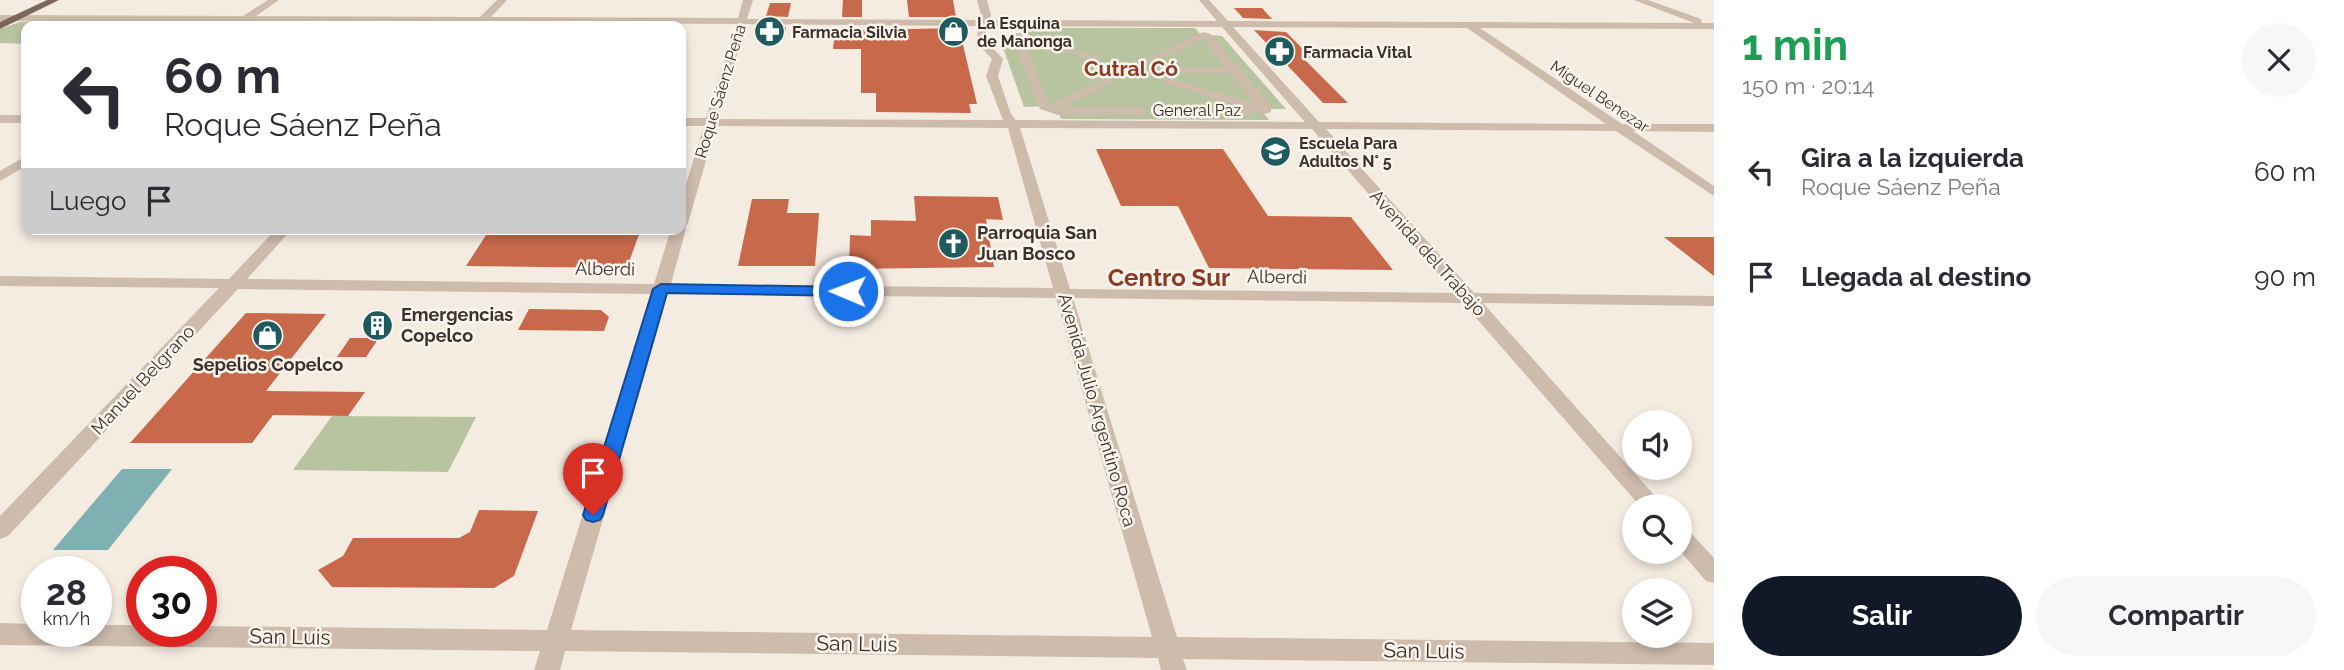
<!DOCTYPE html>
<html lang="es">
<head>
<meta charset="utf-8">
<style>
	:root { --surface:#fff; --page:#f7f7f7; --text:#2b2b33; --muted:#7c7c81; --accent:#111827 }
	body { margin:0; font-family:Raleway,sans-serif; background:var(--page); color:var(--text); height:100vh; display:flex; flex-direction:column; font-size:26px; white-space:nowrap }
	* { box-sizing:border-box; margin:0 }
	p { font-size:23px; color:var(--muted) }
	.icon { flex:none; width:38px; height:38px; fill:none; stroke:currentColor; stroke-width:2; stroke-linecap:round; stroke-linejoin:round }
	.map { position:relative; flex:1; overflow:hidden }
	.side { display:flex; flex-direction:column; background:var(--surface); width:630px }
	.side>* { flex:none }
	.top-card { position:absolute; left:21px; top:21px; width:665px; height:214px; border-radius:14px; box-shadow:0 4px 10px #0003; background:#fff; color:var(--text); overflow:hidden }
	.fabs { position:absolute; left:1622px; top:410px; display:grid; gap:14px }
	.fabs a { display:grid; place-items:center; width:70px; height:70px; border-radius:50%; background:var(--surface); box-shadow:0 4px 10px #0003; font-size:35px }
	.speed { position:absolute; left:21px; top:556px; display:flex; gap:14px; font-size:35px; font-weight:700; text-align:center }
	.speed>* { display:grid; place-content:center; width:91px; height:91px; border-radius:50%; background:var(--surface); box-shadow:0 4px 10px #0003; line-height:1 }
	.speed small { font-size:18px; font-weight:400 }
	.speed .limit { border:10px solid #d22; background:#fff; color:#111 }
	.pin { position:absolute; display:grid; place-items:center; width:60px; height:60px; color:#fff; margin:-72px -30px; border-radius:50% 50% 50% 0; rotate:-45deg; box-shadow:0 0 7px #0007 }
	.pin .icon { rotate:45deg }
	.me { position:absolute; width:77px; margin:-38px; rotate:271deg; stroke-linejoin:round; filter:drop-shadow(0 0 5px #0008) }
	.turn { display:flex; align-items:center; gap:24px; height:147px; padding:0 28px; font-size:32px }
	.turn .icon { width:91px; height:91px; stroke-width:2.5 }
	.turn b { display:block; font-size:49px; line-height:60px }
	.then { display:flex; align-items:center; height:66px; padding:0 28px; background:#0003; gap:14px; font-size:26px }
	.round { display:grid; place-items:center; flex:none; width:74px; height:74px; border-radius:37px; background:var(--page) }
	.summary { display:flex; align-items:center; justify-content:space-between; height:119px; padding:0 28px }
	h1 { font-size:42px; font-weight:700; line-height:52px; color:#1e9e55 }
	.action { display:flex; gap:14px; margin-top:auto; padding:14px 28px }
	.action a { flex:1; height:80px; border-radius:42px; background:var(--accent); color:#fff; font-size:28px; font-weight:700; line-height:80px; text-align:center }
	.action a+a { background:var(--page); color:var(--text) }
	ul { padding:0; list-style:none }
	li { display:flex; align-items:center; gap:21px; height:105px; padding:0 28px }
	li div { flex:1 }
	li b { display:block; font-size:26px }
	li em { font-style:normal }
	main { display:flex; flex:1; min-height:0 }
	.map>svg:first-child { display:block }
</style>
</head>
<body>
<main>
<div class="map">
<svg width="1714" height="670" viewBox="0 0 1714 670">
	<rect width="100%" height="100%" fill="#f4ebe1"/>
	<path fill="#b8c4a0" d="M73,21L63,26H26V44L0,43V29L20,22Z
		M1023,28H1195L1200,34L1222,36L1286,109H1267L1263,112L1269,120L1061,119L1057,109L1047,106L1024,107L999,36L1026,34Z
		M332,416L476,417L448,472L293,470Z"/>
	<path fill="#7fb0b2" d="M122,469H172L108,550H53Z"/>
	<path fill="#c8694b" d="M843,0H862V17H842Z
		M907,0H953L956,17H909Z
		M770,3H791L788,17L766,16Z
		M1234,8H1262L1272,19L1243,18Z
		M763,27H786L784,39H760Z
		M841,27L862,28V30L959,28L977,104H969L971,113L876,112V93H861V49H833L835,30H841Z
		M1254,30L1286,32L1312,58H1303L1348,103H1323Z
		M1096,149H1223L1268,216L1351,217L1393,270L1209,268L1178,206H1121Z
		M914,196L998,197L1003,220L986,219L994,267L849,269L850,235L871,236V220L916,221Z
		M752,199H789L787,213H819L815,266H738Z
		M490,229H641L629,262L617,268L466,266Z
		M1664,237H1714V276Z
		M529,309L601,310L609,317L604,331L518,330Z
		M246,313L326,314L266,391L365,392L348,416L273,415L252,443H130Z
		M350,338H379L366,357H337Z
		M479,510L538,511L514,576L494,588L332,587L318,570L343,556L353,538H459L470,532Z"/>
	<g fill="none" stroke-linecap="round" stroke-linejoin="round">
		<path fill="#cdbbac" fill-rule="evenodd" d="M268,0H279L256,16L480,17L497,0H507L491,17L738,18L743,0H753L747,19L979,20L981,15L977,0H987L991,15L989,20L1217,21L1199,0H1209L1228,21L1694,23L1634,0H1648L1701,19L1702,23H1714V29L1480,28L1622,124H1714V132L1633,131L1714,186V196L1616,131L1326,129L1474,293L1714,296V306L1483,303L1664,506H1640L1463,303L1073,298L1177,637L1714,643V665L1183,659L1187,670H1161L1158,658L565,651L560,670H534L540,651L0,645V623L37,624V632H96V625H142V632H201V626L547,630L651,294L238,289L8,536L0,539V516L219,288L0,286V276L229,279L276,229H292L247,279L654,284L671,229H681V200L704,126H681V118H706L736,24L485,23L482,26H474V23L0,21V15L243,16ZM746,24L977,26L978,44L992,59L986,76L1003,120L718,119ZM986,26L1222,27L1305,122L1016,120L1011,114L998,76L1003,59L988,43ZM1233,27L1467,28L1606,124L1319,122ZM716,126L1008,128L1053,288L671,284L686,229L685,227L688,223ZM1020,128L1312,129L1455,293L1070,289ZM668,294L1056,298L1152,637L571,630Z
			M1203,32L1210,34L1271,106V112L1264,114L1254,111L1248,115L1165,114V108L1169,107H1243L1163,82V78L1167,77L1256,104L1231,73L1166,72L1164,70L1170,67H1226L1203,39L1156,61L1147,59Z
			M1017,33H1027L1102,59L1093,61L1023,38L1049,105L1108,78L1112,79V83L1063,107H1140L1146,111L1140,115H1058L1040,109L1012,36Z
			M0,115H26V123H0Z
			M26,156V166L0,181V171Z
			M1680,527L1688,530L1714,558V583L1706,581L1680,551Z"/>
		<path fill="#7d675c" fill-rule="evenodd" d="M47,0H59L0,29V22Z"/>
	</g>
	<path fill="#1a73e8" stroke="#114b97" stroke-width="2" d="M661,284L848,287L856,291L848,296L667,293L603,515L600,520L593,522L586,520L583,515L653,289Z"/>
	<defs>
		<symbol id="pharmacy-disc" viewBox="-11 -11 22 22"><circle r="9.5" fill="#1f5a5e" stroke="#fbf5ee"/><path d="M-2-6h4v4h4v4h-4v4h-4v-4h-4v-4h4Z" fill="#fff"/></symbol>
		<symbol id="shop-disc" viewBox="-11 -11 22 22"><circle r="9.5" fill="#1f5a5e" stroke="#fbf5ee"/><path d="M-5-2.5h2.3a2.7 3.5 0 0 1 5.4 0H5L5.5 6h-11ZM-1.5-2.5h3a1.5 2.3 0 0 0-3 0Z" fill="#fff"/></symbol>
		<symbol id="school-disc" viewBox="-11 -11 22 22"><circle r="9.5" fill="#1f5a5e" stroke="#fbf5ee"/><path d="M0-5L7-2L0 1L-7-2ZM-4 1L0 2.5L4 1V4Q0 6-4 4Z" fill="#fff"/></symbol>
		<symbol id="church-disc" viewBox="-11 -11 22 22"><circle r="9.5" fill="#1f5a5e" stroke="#fbf5ee"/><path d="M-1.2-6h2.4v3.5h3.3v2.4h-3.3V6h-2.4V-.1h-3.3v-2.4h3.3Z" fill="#fff"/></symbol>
		<symbol id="building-disc" viewBox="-11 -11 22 22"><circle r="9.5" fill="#1f5a5e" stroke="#fbf5ee"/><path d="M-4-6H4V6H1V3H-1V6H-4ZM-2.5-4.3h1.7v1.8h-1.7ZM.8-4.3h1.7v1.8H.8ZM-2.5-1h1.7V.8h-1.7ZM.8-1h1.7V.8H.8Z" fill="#fff"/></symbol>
	</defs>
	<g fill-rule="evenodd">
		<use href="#pharmacy-disc" x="752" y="14" width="35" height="35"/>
		<use href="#shop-disc" x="936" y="14" width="35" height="35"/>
		<use href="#pharmacy-disc" x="1262" y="34" width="35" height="35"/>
		<use href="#school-disc" x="1258" y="134" width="35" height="35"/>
		<use href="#church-disc" x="936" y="226" width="35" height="35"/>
		<use href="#building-disc" x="360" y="308" width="35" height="35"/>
		<use href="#shop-disc" x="250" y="318" width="35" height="35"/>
	</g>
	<g text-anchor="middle" stroke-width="5" stroke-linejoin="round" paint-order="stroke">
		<g font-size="16" font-weight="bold" fill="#3b302b" stroke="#fbf5ee" text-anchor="start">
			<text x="977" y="29">La Esquina<tspan x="977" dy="18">de Manonga</tspan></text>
			<text x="792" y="38">Farmacia Silvia</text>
			<text x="1303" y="58">Farmacia Vital</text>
			<text x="1299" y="149">Escuela Para<tspan x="1299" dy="18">Adultos N° 5</tspan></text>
		</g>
		<g font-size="16" fill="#3b302b" stroke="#fbf5ee">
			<text transform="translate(720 91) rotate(-73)" y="6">Roque Sáenz Peña</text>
			<text transform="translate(1600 96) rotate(34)" y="6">Miguel Benezar</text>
			<text x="1197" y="116">General Paz</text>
		</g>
		<g font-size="18" font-weight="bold" fill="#3b302b" stroke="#fbf5ee" text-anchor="start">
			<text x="977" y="239">Parroquia San<tspan x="977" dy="21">Juan Bosco</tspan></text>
			<text x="401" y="321">Emergencias<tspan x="401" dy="21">Copelco</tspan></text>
			<text x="268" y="371" text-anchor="middle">Sepelios Copelco</text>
		</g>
		<g font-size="18" fill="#3b302b" stroke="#fbf5ee">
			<text transform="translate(1428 253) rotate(48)" y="6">Avenida del Trabajo</text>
			<text transform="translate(605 269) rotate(1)" y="6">Alberdi</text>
			<text transform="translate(1277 277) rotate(1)" y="6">Alberdi</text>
			<text transform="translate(143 380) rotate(-47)" y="6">Manuel Belgrano</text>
			<text transform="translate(1097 410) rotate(74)" y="6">Avenida Julio Argentino Roca</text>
		</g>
		<g font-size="21" font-weight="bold" fill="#8c3b22" stroke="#fbf5ee">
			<text x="1131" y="76">Cutral Có</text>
		</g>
		<g font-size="21" fill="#3b302b" stroke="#fbf5ee">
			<text transform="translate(290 637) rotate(1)" y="7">San Luis</text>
			<text transform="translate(857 644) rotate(1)" y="7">San Luis</text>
			<text transform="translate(1424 651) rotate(1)" y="7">San Luis</text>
		</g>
		<g font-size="24" font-weight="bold" fill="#8c3b22" stroke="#fbf5ee">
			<text x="1169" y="286">Centro Sur</text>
		</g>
	</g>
</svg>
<div class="fabs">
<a><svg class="icon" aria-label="sound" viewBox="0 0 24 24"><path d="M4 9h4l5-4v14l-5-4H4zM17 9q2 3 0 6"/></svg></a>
<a><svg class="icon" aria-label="search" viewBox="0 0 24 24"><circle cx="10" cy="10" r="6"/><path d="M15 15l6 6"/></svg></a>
<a><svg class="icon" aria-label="layers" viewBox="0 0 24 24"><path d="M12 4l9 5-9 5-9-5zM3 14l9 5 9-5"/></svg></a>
</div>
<div class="speed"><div>28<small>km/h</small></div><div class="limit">30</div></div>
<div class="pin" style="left:593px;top:515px;background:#d93025"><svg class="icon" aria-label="arrive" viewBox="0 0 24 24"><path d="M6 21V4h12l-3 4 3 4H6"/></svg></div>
<svg class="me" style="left:848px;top:291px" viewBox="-20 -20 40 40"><circle r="17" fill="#1a73e8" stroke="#fff" stroke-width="3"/><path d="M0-11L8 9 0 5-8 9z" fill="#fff"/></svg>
<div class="top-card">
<div class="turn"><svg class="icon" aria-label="left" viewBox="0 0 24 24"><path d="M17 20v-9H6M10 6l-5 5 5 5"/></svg><div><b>60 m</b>Roque Sáenz Peña</div></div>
<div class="then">Luego<svg class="icon" aria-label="arrive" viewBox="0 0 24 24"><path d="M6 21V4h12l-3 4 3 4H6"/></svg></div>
</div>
</div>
<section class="side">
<div class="summary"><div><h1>1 min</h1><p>150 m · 20:14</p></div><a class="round"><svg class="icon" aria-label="close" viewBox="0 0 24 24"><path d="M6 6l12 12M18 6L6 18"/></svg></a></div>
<ul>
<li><svg class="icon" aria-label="left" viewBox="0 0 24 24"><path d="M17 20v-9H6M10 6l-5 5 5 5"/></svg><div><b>Gira a la izquierda</b><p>Roque Sáenz Peña</p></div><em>60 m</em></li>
<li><svg class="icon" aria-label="arrive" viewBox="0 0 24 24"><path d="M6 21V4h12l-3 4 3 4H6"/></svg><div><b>Llegada al destino</b></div><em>90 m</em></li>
</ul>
<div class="action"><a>Salir</a><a>Compartir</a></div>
</section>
</main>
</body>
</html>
